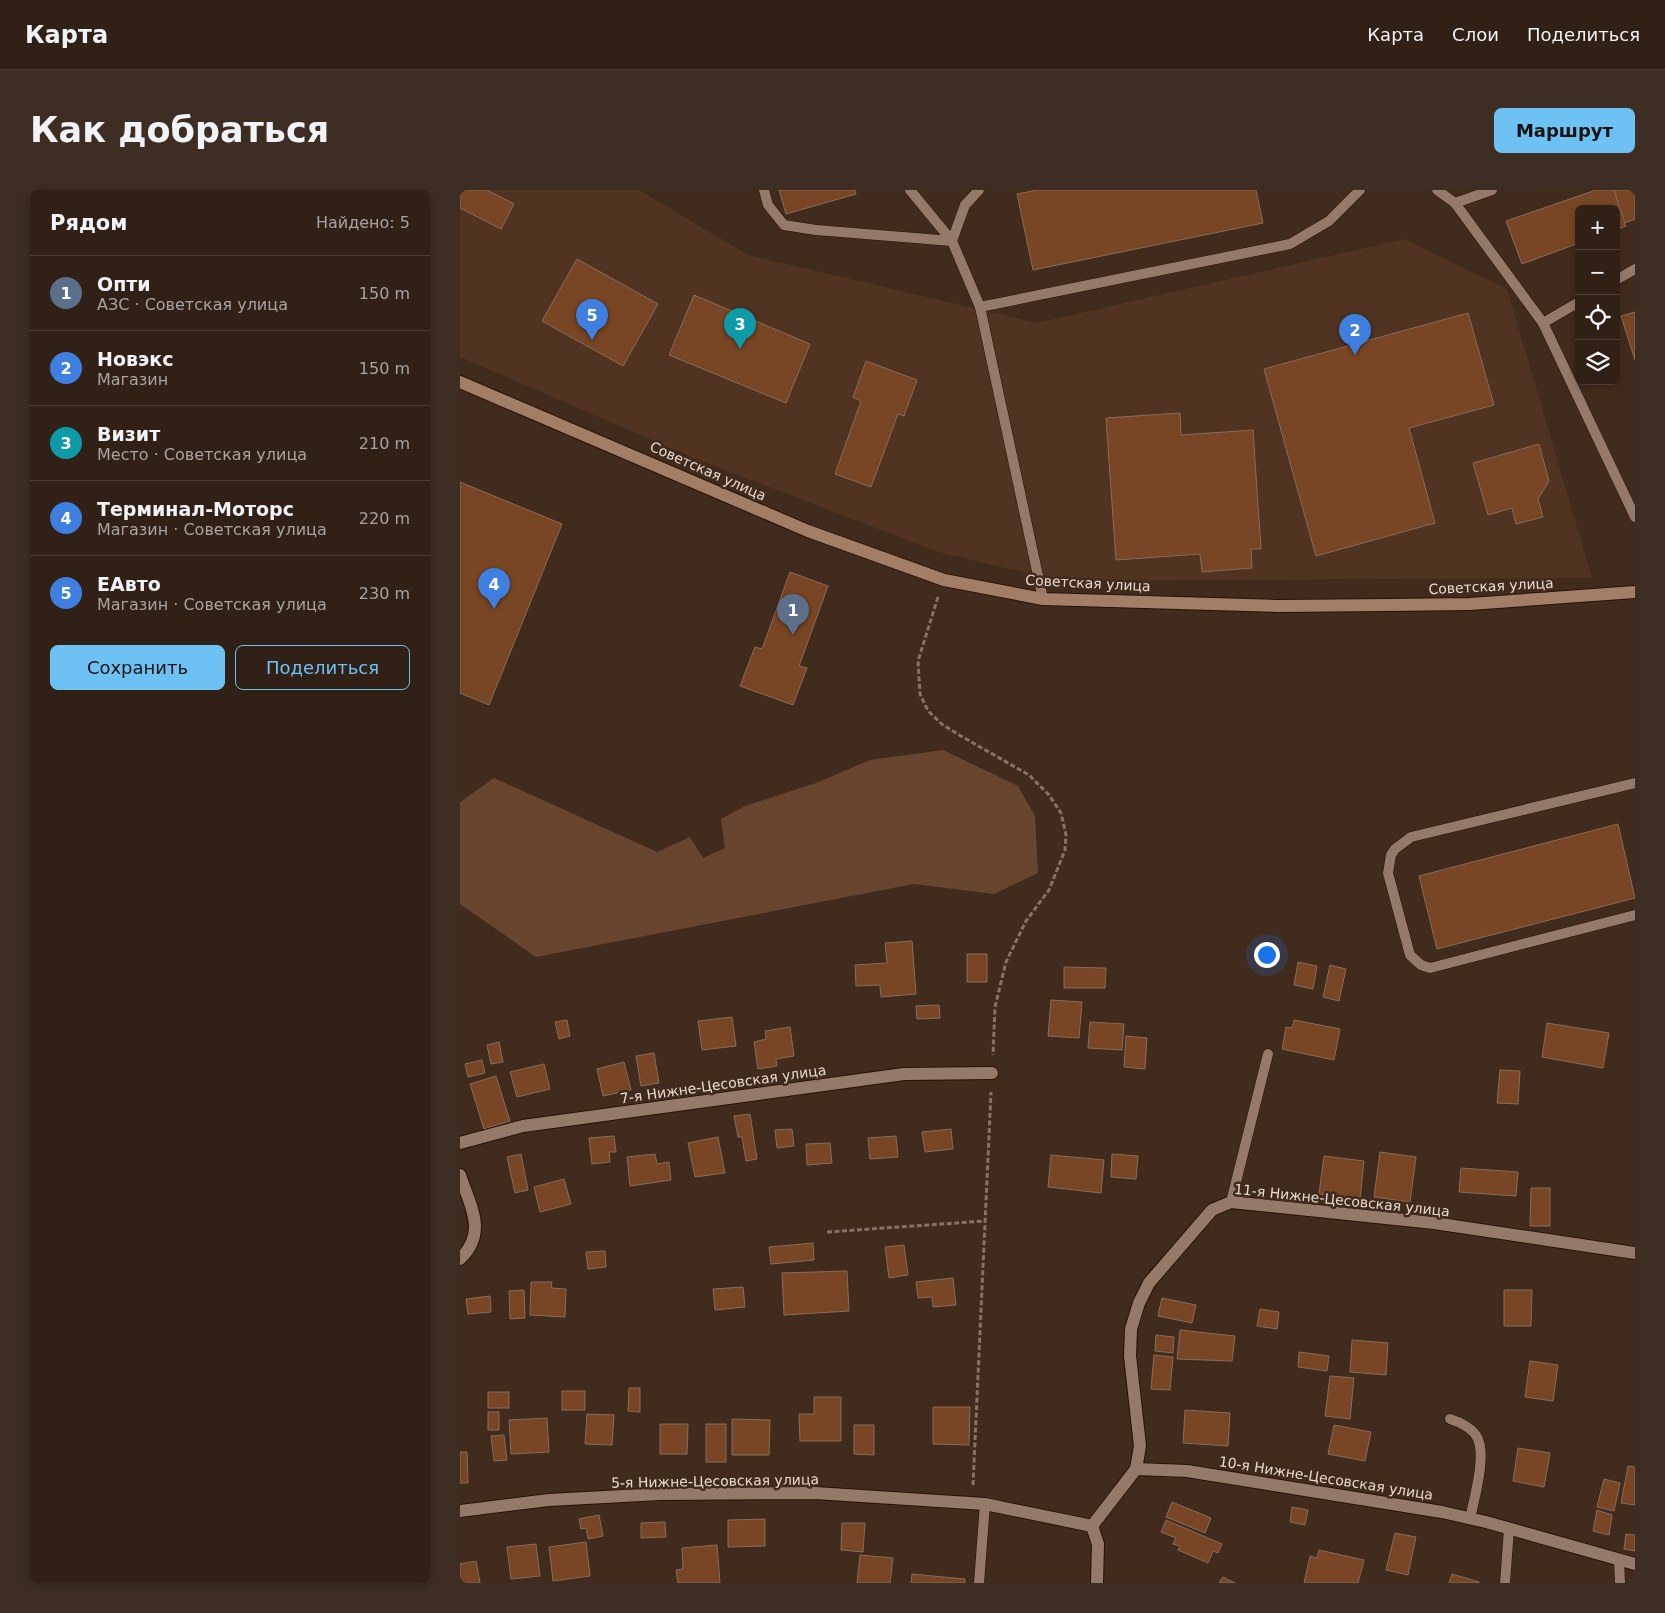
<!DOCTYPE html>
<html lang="ru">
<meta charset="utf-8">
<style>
:root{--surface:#312016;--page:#3d2d23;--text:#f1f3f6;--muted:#a8a3a1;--line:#4c3e35;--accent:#6ec2f3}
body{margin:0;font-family:"DejaVu Sans",sans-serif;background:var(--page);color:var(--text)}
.controls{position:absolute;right:15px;top:15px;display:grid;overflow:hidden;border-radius:8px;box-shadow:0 2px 8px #0003}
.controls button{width:45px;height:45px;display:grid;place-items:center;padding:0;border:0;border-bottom:1px solid var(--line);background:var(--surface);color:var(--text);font:25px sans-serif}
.you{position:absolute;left:806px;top:764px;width:18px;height:18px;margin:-12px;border:4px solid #fff;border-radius:50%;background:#1a73e8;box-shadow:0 0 0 8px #1a73e833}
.badge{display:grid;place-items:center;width:32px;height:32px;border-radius:50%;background:var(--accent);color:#fff;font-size:16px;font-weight:700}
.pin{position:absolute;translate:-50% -41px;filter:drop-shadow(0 1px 2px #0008)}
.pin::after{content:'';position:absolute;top:26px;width:18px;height:15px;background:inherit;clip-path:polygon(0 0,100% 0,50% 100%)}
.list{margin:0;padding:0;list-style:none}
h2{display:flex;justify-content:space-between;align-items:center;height:65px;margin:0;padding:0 20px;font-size:21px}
h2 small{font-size:16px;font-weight:400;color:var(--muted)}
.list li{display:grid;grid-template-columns:32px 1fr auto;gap:15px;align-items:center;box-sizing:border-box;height:75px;padding:0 20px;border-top:1px solid var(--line)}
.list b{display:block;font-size:19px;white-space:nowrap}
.list p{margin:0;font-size:16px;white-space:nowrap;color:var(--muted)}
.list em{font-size:16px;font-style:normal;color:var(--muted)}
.actions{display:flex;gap:10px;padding:15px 20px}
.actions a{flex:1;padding:11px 0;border:1px solid var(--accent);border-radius:8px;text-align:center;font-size:18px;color:var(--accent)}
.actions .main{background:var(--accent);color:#111}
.icon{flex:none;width:28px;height:28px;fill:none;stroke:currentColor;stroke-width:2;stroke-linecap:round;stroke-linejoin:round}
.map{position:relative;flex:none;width:1175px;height:1393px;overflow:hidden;border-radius:8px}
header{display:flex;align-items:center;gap:30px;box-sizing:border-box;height:70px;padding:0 25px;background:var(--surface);border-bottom:1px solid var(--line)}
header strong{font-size:24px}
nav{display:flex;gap:28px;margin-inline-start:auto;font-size:18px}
.intro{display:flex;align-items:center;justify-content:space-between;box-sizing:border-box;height:120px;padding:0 30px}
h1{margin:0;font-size:35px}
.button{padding:12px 22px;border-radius:8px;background:var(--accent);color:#111;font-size:18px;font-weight:700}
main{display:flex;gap:30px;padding:0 30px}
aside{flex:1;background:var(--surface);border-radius:8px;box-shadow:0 2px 8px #0003}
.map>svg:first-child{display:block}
</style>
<header>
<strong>Карта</strong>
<nav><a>Карта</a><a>Слои</a><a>Поделиться</a></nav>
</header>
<div class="intro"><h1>Как добраться</h1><a class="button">Маршрут</a></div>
<main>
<aside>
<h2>Рядом<small>Найдено: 5</small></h2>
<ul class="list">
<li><span class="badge" style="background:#5c6f8a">1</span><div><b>Опти</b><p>АЗС · Советская улица</p></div><em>150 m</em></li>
<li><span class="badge" style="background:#3f7fe0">2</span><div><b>Новэкс</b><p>Магазин</p></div><em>150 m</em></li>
<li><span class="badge" style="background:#0f9aa8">3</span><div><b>Визит</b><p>Место · Советская улица</p></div><em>210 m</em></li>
<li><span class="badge" style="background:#3f7fe0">4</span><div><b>Терминал-Моторс</b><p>Магазин · Советская улица</p></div><em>220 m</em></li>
<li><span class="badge" style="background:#3f7fe0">5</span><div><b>ЕАвто</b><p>Магазин · Советская улица</p></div><em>230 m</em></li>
</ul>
<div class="actions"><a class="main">Сохранить</a><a>Поделиться</a></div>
</aside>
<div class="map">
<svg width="1175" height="1393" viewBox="0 0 1175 1393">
<rect width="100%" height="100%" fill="#412b1d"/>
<path fill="#503321" d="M0 0H179L288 65 577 133 944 49 1047 99 1132 388 600 391 478 362 234 268 0 167Z"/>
<path fill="#68452f" d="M483 560 558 596 575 626 578 683 534 704 454 694 76 767 0 714V612L34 588 197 662 230 647 243 668 265 658 261 629 285 616 356 593 410 570Z"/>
<g fill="#784624" stroke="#876d5d">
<path d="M0 0H27L54 14 41 39 0 18Z"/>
<path d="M319 0H395L396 4 326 24Z"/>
<path d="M577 0H796L803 33 573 80 557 4Z"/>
<path d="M1136 0H1154L1166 36 1156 40V19H1119V53L1062 74 1046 31Z"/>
<path d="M1154 0H1175V29L1165 33Z"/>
<path d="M117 69 198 114 163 176 82 131Z"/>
<path d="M234 105 350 154 326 213 209 165Z"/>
<path d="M1175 122V170L1161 126Z"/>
<path d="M1008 123 1034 215 949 238 975 333 856 366 804 179Z"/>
<path d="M406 171 457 190 444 226 438 224 411 297 375 284 401 211 393 207Z"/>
<path d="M720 223 721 245 793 240 801 359H791L792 378 742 382 740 364 656 370 646 228Z"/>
<path d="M1079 254 1089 291 1078 309 1083 327 1056 334 1052 318 1028 325 1013 273Z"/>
<path d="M0 292 102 334 29 515 0 503Z"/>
<path d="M330 382 368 396 339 476 347 478 333 515 280 496 295 457 302 459Z"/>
<path d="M1158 634 1175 708 977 759 959 686Z"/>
<path d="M452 751 456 804 421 807 420 795 396 796 395 775 427 773 425 753Z"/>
<rect x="507" y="764" width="20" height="28"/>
<path d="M838 772 857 776 853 799 834 795Z"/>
<path d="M870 775 886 779 879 811 863 807Z"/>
<path d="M604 777 646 778 645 798H604Z"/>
<path d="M591 810 622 812 619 848 588 846Z"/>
<path d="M479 815 480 828 457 829 456 816Z"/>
<path d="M272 827 276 856 242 860 238 831Z"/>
<path d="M107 830 110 846 99 849 95 832Z"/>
<path d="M834 830 880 839 874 870 822 859 826 837 832 838Z"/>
<path d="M630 832 664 834 662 860 628 858Z"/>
<path d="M1087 833 1149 843 1143 878 1082 867Z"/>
<path d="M330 837 334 866 316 869 317 876 298 879 294 852 306 849 305 841Z"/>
<path d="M666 846 687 848 685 879 664 877Z"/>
<path d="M39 852 43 872 31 874 27 855Z"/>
<path d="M194 863 199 893 181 896 176 866Z"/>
<path d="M22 870 25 883 8 887 5 874Z"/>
<path d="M164 872 171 900 143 906 137 879Z"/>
<path d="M84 874 90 899 57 907 50 882Z"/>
<path d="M1040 880 1060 881 1058 914 1037 913Z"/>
<path d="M36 886 50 931 24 939 10 894Z"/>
<path d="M290 924 297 969 286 971 282 947H278L274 926Z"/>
<path d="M332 939 334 956 317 958 315 940Z"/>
<path d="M491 939 493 959 465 962 462 942Z"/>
<path d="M154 946 156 962H149L150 972 132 974 129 948Z"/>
<path d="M436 946 438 967 410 969 408 948Z"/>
<path d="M258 947 265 983 235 987 228 953Z"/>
<path d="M370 953 372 973 347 975 346 954Z"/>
<path d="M920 962 956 967 950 1012 914 1007Z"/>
<path d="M61 964 68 1000 55 1003 47 967Z"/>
<path d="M195 964 197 974 209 972 211 990 170 996 167 967Z"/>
<path d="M652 964 678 966 676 989 651 987Z"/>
<path d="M591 965 644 970 641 1003 588 997Z"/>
<path d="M864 966 904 971 900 1009 859 1004Z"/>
<path d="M1001 978 1058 982 1056 1006 999 1002Z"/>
<path d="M104 989 111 1014 80 1022 74 997Z"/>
<path d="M1071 998H1090V1036H1070Z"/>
<path d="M353 1053 354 1070 311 1074 309 1057Z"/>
<path d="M444 1055 448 1085 429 1088 425 1057Z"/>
<path d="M145 1061 146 1077 128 1079 126 1062Z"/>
<path d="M387 1081 389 1121 324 1125 322 1083Z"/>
<path d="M493 1088 496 1115 473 1117 472 1107 458 1108 456 1092Z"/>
<path d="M71 1092H92L91 1098 106 1099 105 1127 70 1125Z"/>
<path d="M283 1097 285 1117 255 1120 253 1099Z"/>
<path d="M64 1100 65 1128 50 1129 49 1101Z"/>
<path d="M1044 1100H1072L1071 1136H1044Z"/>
<path d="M30 1106 31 1122 8 1124 6 1109Z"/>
<path d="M702 1108 736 1115 732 1133 698 1126Z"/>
<path d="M800 1119 819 1122 817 1139 797 1136Z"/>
<path d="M720 1140 775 1146 772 1171 717 1169Z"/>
<path d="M696 1145 714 1147 713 1163 695 1161Z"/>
<path d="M892 1150 928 1153 926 1185 890 1182Z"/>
<path d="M839 1162 869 1166 867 1181 838 1177Z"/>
<path d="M694 1165 713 1167 710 1200 691 1199Z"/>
<path d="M1070 1171 1098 1175 1093 1211 1065 1207Z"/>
<path d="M870 1186 894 1188 890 1229 865 1226Z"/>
<path d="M169 1198H180V1222L168 1221Z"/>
<rect x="102" y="1201" width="23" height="19"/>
<rect x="28" y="1202" width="21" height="16"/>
<path d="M354 1207H381V1251H340L339 1224H354Z"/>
<path d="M473 1217H510L509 1255 473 1254Z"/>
<path d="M725 1220 770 1223 768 1256 723 1253Z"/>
<rect x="28" y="1222" width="11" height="18"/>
<path d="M127 1224 154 1225 152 1255 125 1254Z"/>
<path d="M87 1228 89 1262 51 1264 49 1230Z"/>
<path d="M272 1229 310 1230 309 1265H272Z"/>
<path d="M200 1234H228L227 1264H200Z"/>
<rect x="246" y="1234" width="20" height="38"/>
<path d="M394 1235H414V1265L394 1264Z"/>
<path d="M874 1235 911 1242 905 1271 868 1264Z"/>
<path d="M44 1245 47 1270 34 1271 31 1246Z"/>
<path d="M1058 1258 1090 1263 1084 1297 1053 1291Z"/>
<path d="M0 1262H7L8 1293H0Z"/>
<path d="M1168 1276 1175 1277V1315L1161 1313Z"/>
<path d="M1144 1289 1160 1293 1154 1321 1137 1317Z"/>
<path d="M712 1312 751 1328 745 1343 706 1327Z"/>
<path d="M832 1317 848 1320 845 1335 830 1332Z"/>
<path d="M1137 1320 1152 1325 1149 1345 1133 1341Z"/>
<path d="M139 1325 143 1346 128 1349 126 1338 121 1339 119 1329Z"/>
<path d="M305 1329V1356L268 1357V1330Z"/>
<path d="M706 1330 762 1354 758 1363 753 1361 748 1373 718 1360 720 1356 713 1354 716 1348 701 1342Z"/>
<path d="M205 1332 206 1347 181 1348V1333Z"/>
<path d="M382 1333H405L403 1362 381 1360Z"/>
<path d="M935 1343 956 1347 948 1385 926 1380Z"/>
<path d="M1166 1344 1175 1345V1361L1164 1359Z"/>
<path d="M126 1352 130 1386 93 1391 89 1357Z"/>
<path d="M76 1354 80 1386 51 1389 47 1357Z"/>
<path d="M257 1355 260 1393H218L216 1380 223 1379 222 1358Z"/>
<path d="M859 1360 904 1370 898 1393H844L850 1366 857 1368Z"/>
<path d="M400 1365 433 1368 430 1393H397Z"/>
<path d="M16 1371 20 1393H0V1374Z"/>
<path d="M452 1384 505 1389V1393H451Z"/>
<path d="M992 1384 1019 1392V1393H989Z"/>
<path d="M763 1387 775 1393H759Z"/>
</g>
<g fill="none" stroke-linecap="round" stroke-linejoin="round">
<g stroke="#271306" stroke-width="11">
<g id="service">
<path d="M304 0 308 15 324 35 356 40 492 51 520 117 583 409"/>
<path d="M450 0 492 51"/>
<path d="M977 0 995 13 1083 133"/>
<path d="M995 13 1032 0"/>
<path d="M492 51 505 15 519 0"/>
<path d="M1156 90 1175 79"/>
<path d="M1119 112 1083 133 1175 327"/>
<path d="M520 117 830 54 869 31 900 0"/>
<path d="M1175 593 951 647 935 659 931 665 928 683 950 765 961 775 970 778 1175 725"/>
<path d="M771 1012 808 864"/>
<path d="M990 1229C1000 1232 1014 1239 1018 1249 1026 1268 1014 1309 1010 1329"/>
<path d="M1159 1369 1160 1393"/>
<path d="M519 1393 525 1314"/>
<path d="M1045 1393 1049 1339"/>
</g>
</g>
<g stroke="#271306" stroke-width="14">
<g id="minor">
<path d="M0 953 63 936 444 884 532 883"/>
<path d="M0 985C10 1016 28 1042 0 1069"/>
<path d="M676 1279 680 1256 670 1166 671 1139 679 1113 689 1093 752 1020 771 1012 974 1033 1175 1063"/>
<path d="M0 1321 89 1310 200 1304 355 1303 525 1314 632 1336"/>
<path d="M632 1336 676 1279 727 1281 982 1322 1026 1332 1175 1374"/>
<path d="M632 1336 638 1354 637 1393"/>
</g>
</g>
<g stroke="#271306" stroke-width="14">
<path id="secondary" d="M0 192 348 341 484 390 583 409 818 416 928 415 1010 414 1175 402"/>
</g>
<g stroke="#867267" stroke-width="3" stroke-dasharray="5 2.5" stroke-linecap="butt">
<path d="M478 407 458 471 460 504 468 521 483 535 501 546 569 585 589 605 601 623 606 645 605 660 589 700 566 731 546 772 535 817 533 865"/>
<path d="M367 1042 525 1031"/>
<path d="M513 1295 531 902"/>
</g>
<use href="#service" stroke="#957a6a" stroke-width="10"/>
<use href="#minor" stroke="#957a6a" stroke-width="12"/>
<use href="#secondary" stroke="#a37e67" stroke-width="12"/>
</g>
<g text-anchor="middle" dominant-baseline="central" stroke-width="5" stroke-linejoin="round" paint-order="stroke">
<g font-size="14" fill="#e8d9d1" stroke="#412b1d">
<text transform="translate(248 281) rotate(24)">Советская улица</text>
<text transform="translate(628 393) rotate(3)">Советская улица</text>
<text transform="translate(1031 396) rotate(-3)">Советская улица</text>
<text transform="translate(263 894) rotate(-8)">7-я Нижне-Цесовская улица</text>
<text transform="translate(882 1010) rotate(6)">11-я Нижне-Цесовская улица</text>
<text transform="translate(866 1288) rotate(9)">10-я Нижне-Цесовская улица</text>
<text transform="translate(255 1291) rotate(-1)">5-я Нижне-Цесовская улица</text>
</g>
</g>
</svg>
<div class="controls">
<button>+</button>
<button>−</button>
<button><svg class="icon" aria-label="locate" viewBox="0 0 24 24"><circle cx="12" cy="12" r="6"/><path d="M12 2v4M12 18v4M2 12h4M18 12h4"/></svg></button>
<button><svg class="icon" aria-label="layers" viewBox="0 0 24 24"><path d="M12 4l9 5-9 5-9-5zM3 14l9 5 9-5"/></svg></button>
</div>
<div class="you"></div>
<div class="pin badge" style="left:333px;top:445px;background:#5c6f8a">1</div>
<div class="pin badge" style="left:895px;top:165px;background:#3f7fe0">2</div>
<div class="pin badge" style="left:280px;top:159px;background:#0f9aa8">3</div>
<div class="pin badge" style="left:34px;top:419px;background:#3f7fe0">4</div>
<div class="pin badge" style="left:132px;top:150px;background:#3f7fe0">5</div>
</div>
</main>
